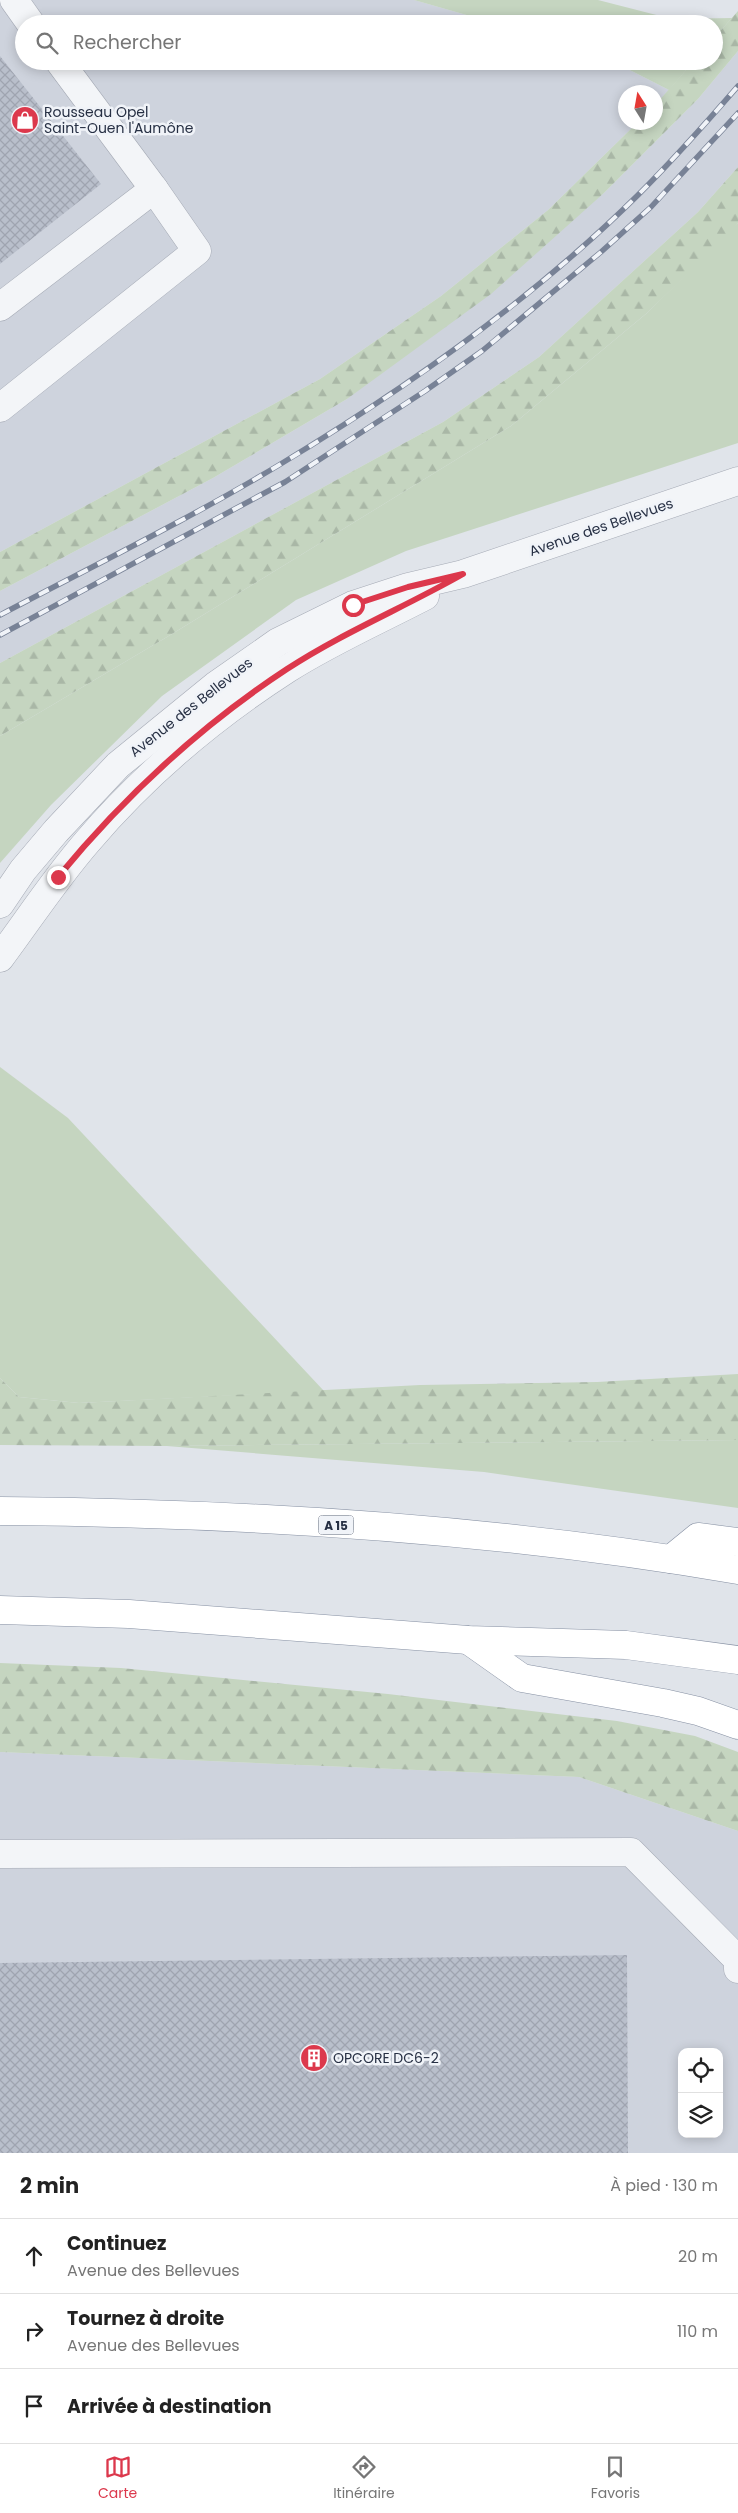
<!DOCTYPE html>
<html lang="fr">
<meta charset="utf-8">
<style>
:root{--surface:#fff;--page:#f2f2f2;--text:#222;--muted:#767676;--line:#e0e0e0;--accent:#dc384c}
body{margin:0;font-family:Poppins,sans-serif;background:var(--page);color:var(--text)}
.controls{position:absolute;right:15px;bottom:15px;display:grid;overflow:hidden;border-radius:10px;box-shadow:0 2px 12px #0003}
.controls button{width:45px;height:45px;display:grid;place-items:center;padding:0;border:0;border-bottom:1px solid var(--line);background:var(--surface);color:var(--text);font:25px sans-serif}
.compass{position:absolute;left:618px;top:85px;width:45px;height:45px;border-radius:50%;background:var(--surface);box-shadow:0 2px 12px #0003;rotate:349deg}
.stop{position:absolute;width:15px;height:15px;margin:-11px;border:4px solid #dc384c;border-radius:50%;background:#fff}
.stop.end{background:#dc384c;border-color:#fff;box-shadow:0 1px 5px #0008}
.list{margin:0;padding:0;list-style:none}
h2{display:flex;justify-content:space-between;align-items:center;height:65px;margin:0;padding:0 20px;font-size:21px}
h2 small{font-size:16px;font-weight:400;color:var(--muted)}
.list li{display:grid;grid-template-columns:32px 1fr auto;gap:15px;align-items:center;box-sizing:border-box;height:75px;padding:0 20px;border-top:1px solid var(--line)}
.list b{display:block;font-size:19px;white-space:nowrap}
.list p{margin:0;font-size:16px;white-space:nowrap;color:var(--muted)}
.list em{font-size:16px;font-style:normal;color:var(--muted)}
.icon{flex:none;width:28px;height:28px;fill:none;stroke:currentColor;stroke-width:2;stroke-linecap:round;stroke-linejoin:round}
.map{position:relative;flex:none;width:738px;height:2153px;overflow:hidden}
.search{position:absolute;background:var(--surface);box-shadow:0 2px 12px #0003;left:15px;right:15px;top:15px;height:55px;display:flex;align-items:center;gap:12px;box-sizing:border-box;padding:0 18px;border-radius:28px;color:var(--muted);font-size:19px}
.sheet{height:290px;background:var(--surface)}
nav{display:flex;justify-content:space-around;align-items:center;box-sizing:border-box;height:70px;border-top:1px solid var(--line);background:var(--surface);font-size:14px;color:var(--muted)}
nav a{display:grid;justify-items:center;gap:2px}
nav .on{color:var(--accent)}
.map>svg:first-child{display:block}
</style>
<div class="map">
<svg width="738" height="2153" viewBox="0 0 738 2153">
<defs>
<pattern id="forest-firs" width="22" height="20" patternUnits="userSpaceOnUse" patternTransform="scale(1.25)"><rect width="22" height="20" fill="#c5d5c0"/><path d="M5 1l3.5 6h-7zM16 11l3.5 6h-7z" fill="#a9b7a6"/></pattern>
<pattern id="building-cross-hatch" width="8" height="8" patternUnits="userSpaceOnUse" patternTransform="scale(1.25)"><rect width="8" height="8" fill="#b9bfcb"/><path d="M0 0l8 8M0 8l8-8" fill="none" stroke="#9fa4b0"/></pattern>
</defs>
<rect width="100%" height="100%" fill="#e0e4ea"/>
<g fill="#ced3dd" fill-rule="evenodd">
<path d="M0 0H414L498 24H24V61H612L669 90 656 104V92H626V122L637 123 548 210 441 296 320 379 0 552Z"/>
<path d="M738 51V167L698 212 539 357 443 422 0 663V591L213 478 347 399 604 193 698 99Z"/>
<path d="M0 1752 579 1777 738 1831V2153H0ZM682 2052H719V2134H682Z"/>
</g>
<g fill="#c5d5c0">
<path d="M414 0H598L672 19 732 18 714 38V24H498Z"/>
<path d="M612 61H694L669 90Z"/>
<path d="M738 223V443L406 551 296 600 162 696 51 805 0 863V736L172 634 511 426 647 313Z"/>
<path d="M0 1067 68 1118 324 1391 79 1403 19 1397 0 1378Z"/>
<path d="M738 1440V1508L484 1472 167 1446Z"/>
</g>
<g fill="url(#forest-firs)">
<path d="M738 11V51L698 99 604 193 491 294 347 399 213 478 0 591V552L320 379 441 296 548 210 637 123 656 122V104L694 61H714V38Z"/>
<path d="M738 167V223L731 232 647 313 511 426 172 634 0 736V663L443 422 539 357 698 212Z"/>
<path d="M738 1374V1440L167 1446 0 1445V1378L19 1397 79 1403 420 1385 597 1382Z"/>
<path d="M0 1663 121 1668 388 1694 617 1721 695 1736 738 1752V1831L579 1777 0 1752Z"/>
</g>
<g fill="url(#building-cross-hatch)">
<path d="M0 56 101 184 0 264Z"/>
<path d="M627 1955 628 2153H0V1963Z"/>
</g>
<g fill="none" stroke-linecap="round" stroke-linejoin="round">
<g stroke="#a5aab5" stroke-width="29">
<g id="minor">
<path d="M14 0 31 24"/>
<path d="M59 61 154 189"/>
<path d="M0 307 154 189 197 251 0 408"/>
<path d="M0 904 23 870 56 831 118 765 215 686 278 642 353 605 408 587 463 574 738 481"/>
<path d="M0 958C29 919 55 879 87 842 143 776 214 716 287 669 331 641 379 620 425 596"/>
<path d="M0 1854 631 1852 738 1960V1969"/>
</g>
</g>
<g stroke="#8690a3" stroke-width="29">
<g id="highway">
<path d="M0 1511C246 1513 495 1528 738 1570"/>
<path d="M671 1559 698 1537 738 1542"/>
<path d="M0 1610 129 1614 468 1640 626 1645 738 1660"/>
<path d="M468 1640 522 1678 663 1703 698 1711 738 1725"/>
</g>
</g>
<use href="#minor" stroke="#f3f5f8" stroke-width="28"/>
<use href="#highway" stroke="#fff" stroke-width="28"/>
<g stroke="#788296" stroke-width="5.5">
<g id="rail">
<path d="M0 615C93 566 189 519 279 465 407 388 532 300 638 195 673 160 706 123 738 86"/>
<path d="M0 635 285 482 425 391 482 351 601 252 651 207 738 113"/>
</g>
</g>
<use href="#rail" stroke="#f0f3f8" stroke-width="4" stroke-dasharray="11" stroke-linecap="butt"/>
</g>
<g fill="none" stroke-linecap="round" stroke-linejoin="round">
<path stroke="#dc384c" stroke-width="6" d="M58 877C124 797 200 726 287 669 342 633 405 607 463 574L408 587 353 605"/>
</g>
<defs>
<g id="shop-disc" transform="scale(1.4375)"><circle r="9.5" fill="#dc384c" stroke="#f0f3f8"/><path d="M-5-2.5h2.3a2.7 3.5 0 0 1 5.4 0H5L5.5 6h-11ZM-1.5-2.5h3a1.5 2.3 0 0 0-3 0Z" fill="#fff"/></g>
<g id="building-disc" transform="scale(1.4375)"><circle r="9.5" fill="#dc384c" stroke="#f0f3f8"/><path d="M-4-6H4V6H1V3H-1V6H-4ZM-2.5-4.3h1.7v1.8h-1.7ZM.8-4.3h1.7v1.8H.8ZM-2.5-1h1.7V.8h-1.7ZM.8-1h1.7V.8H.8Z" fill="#fff"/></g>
</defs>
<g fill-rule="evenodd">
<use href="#shop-disc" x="25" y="120"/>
<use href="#building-disc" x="314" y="2058"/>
</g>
<g text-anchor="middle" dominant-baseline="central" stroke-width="5" stroke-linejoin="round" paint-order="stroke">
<rect fill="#f0f3f8" stroke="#636a7a" stroke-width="1" x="318.5" y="1515.5" width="35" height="19" rx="4"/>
<g font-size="12" font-weight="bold" fill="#273044">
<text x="336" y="1525">A 15</text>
</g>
<g font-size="14" fill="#273044" stroke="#f0f3f8" text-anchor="start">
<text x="44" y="112">Rousseau Opel<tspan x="44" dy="16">Saint-Ouen l'Aumône</tspan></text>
<text x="333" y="2058">OPCORE DC6-2</text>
</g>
<g font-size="14" fill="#273044" stroke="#f0f3f8">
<text transform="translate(601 527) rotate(-19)">Avenue des Bellevues</text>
<text transform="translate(191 707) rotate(-38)">Avenue des Bellevues</text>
</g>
</g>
</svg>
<div class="controls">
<button><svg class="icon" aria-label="locate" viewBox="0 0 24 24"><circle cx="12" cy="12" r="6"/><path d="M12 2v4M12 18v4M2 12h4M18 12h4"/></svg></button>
<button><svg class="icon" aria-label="layers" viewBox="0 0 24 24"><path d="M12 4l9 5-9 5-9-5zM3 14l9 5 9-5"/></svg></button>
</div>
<svg class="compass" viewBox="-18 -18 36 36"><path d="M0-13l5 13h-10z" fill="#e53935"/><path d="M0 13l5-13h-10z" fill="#767676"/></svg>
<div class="stop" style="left:353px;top:605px"></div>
<div class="stop end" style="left:58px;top:877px"></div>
<div class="search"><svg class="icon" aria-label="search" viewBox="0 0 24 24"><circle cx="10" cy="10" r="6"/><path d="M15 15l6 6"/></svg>Rechercher</div>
</div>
<section class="sheet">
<h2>2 min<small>À pied · 130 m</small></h2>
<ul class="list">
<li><svg class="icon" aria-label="ahead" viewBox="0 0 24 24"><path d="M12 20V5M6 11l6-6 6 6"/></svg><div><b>Continuez</b><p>Avenue des Bellevues</p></div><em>20 m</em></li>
<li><svg class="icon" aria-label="right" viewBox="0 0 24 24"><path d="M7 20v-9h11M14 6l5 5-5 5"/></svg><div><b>Tournez à droite</b><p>Avenue des Bellevues</p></div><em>110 m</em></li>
<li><svg class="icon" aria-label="arrive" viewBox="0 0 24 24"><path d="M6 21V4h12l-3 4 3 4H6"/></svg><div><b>Arrivée à destination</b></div></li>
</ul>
</section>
<nav>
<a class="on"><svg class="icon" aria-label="map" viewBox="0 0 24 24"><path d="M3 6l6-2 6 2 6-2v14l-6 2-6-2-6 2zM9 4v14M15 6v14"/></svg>Carte</a>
<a><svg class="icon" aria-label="directions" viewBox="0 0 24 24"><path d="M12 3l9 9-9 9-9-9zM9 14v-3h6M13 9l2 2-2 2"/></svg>Itinéraire</a>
<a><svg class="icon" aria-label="saved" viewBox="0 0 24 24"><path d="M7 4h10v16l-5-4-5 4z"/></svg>Favoris</a>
</nav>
